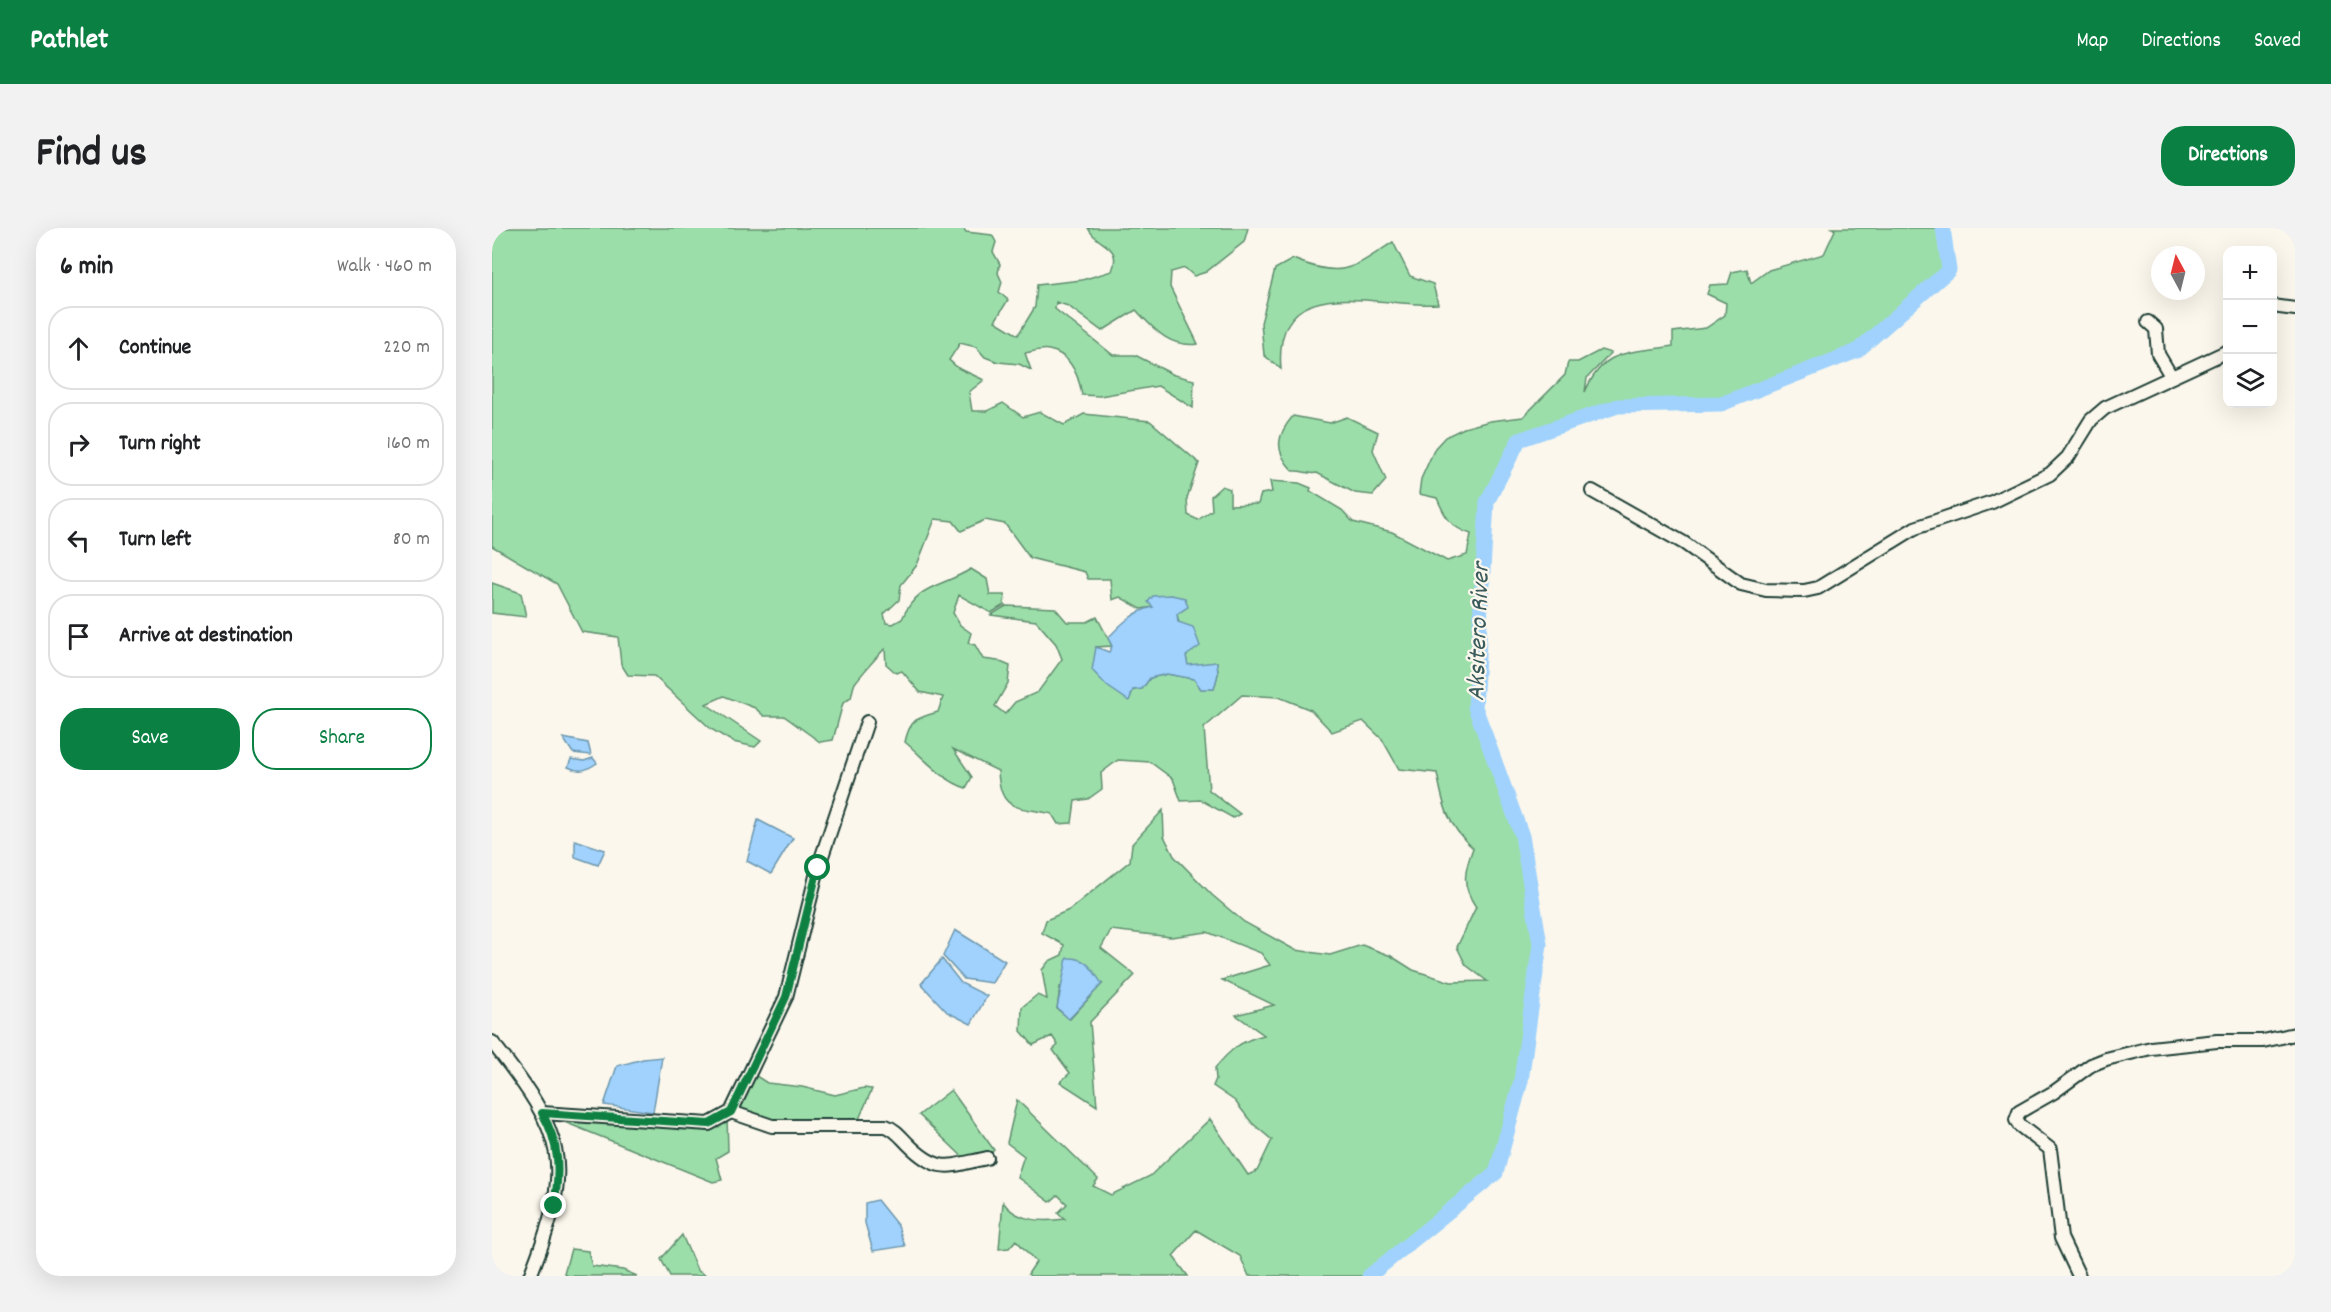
<!DOCTYPE html>
<meta charset="utf-8">
<style>
:root{--surface:#fff;--page:#f2f2f2;--text:#202124;--muted:#757577;--line:#e0e0e0;--accent:#0b8043}
body{margin:0;font-family:Dekko,sans-serif;background:var(--page);color:var(--text)}
.controls{position:absolute;right:18px;top:18px;display:grid;overflow:hidden;border-radius:12px;box-shadow:0 6px 24px #0002}
.controls button{width:54px;height:54px;display:grid;place-items:center;padding:0;border:0;border-bottom:2px solid var(--line);background:var(--surface);color:var(--text);font:30px sans-serif}
.compass{position:absolute;left:1659px;top:18px;width:54px;height:54px;border-radius:50%;background:var(--surface);box-shadow:0 6px 24px #0002;rotate:353deg}
.stop{position:absolute;width:18px;height:18px;margin:-14px;border:4px solid #0b8043;border-radius:50%;background:#fff}
.stop.end{background:#0b8043;border-color:#fff;box-shadow:0 2px 6px #0008}
.list{margin:0;padding:0;list-style:none}
h2{display:flex;justify-content:space-between;align-items:center;height:78px;margin:0;padding:0 24px;font-size:26px}
h2 small{font-size:20px;font-weight:400;color:var(--muted)}
.list li{display:grid;grid-template-columns:39px 1fr auto;gap:18px;align-items:center;box-sizing:border-box;height:84px;margin:0 12px 12px;padding:0 12px;border:2px solid var(--line);border-radius:24px}
.list b{display:block;font-size:22px;white-space:nowrap}
.list em{font-size:20px;font-style:normal;color:var(--muted)}
.actions{display:flex;gap:12px;padding:18px 24px}
.actions a{flex:1;padding:14px 0;border:2px solid var(--accent);border-radius:24px;text-align:center;font-size:21px;color:var(--accent)}
.actions .main{background:var(--accent);color:#fff}
.icon{flex:none;width:33px;height:33px;fill:none;stroke:currentColor;stroke-width:2;stroke-linecap:round;stroke-linejoin:round}
.map{position:relative;flex:none;width:1803px;height:1048px;overflow:hidden;border-radius:24px}
header{display:flex;align-items:center;gap:36px;box-sizing:border-box;height:84px;padding:0 30px;background:var(--accent);color:#fff}
header strong{font-size:28px}
nav{display:flex;gap:33px;margin-inline-start:auto;font-size:21px}
.intro{display:flex;align-items:center;justify-content:space-between;box-sizing:border-box;height:144px;padding:0 36px}
h1{margin:0;font-size:42px}
.button{padding:15px 27px;border-radius:24px;background:var(--accent);color:#fff;font-size:21px;font-weight:700}
main{display:flex;gap:36px;padding:0 36px}
aside{flex:1;background:var(--surface);border-radius:24px;box-shadow:0 6px 24px #0002}
.map>svg:first-child{display:block}
</style>
<header>
<strong>Pathlet</strong>
<nav><a>Map</a><a>Directions</a><a>Saved</a></nav>
</header>
<div class="intro"><h1>Find us</h1><a class="button">Directions</a></div>
<main>
<aside>
<h2>6 min<small>Walk · 460 m</small></h2>
<ul class="list">
<li><svg class="icon" aria-label="ahead" viewBox="0 0 24 24"><path d="M12 20V5M6 11l6-6 6 6"/></svg><div><b>Continue</b></div><em>220 m</em></li>
<li><svg class="icon" aria-label="right" viewBox="0 0 24 24"><path d="M7 20v-9h11M14 6l5 5-5 5"/></svg><div><b>Turn right</b></div><em>160 m</em></li>
<li><svg class="icon" aria-label="left" viewBox="0 0 24 24"><path d="M17 20v-9H6M10 6l-5 5 5 5"/></svg><div><b>Turn left</b></div><em>80 m</em></li>
<li><svg class="icon" aria-label="arrive" viewBox="0 0 24 24"><path d="M6 21V4h12l-3 4 3 4H6"/></svg><div><b>Arrive at destination</b></div></li>
</ul>
<div class="actions"><a class="main">Save</a><a>Share</a></div>
</aside>
<div class="map">
<svg width="1803" height="1048" viewBox="0 0 1803 1048">
<rect width="100%" height="100%" fill="#fbf7ec"/>
<filter id="ink" filterUnits="userSpaceOnUse"><feTurbulence type="fractalNoise" baseFrequency=".0167" numOctaves="2"/><feDisplacementMap in="SourceGraphic" scale="12" xChannelSelector="R" yChannelSelector="G"/><feConvolveMatrix kernelMatrix="1 2 1 2 8 2 1 2 1" color-interpolation-filters="sRGB"/></filter>
<g filter="url(#ink)">
<g fill="#9cdea9" stroke="#5e8e6e" stroke-width="1.5" fill-rule="evenodd">
<path d="M0 0H471L474 4 500 7 504 14 501 24 508 36 506 45 510 54 507 64 516 72 503 93 526 107 543 79 545 57 590 52 620 43C631 16 605 19 596 0H756L752 14 714 44 702 48 693 40 679 44 678 59 706 116C677 120 662 101 644 82L610 103 576 78 564 74 563 81 621 127H643L682 147 702 152 701 180 666 158 608 168 590 167C587 149 579 126 557 122 551 120 540 124 533 125L539 142 527 136 506 134 493 129 484 119 468 115 457 132 466 140 492 152 477 164 480 183H495L511 175 531 189 548 184 572 197 592 186 658 193 707 235 695 270 696 287 706 292 720 282 719 268 730 258 738 261V277L766 276 769 266 780 264 778 253 807 255 819 260 818 263 850 282 861 294 900 304 955 333 975 327 979 306C959 300 953 289 945 270L927 266 929 251 943 220 953 209 972 200 998 193 1031 189 1073 147 1076 134H1086L1109 122 1119 125 1095 150 1093 164C1113 118 1138 126 1181 118V104L1214 100 1233 87 1234 75 1215 66 1218 57 1236 56 1240 44 1255 41 1259 55 1277 42 1332 26 1343 2 1340 0H1451L1457 42 1365 123 1229 176 1126 178 1027 212 995 274 983 479 1030 608 1048 716 1029 853 1004 945 873 1048H757L748 1028 704 1002 681 1028 696 1048H538L536 1046 544 1034 524 1012 517 1020 507 1021 511 974C525 994 551 994 573 991L566 985 575 976 566 967 558 974 525 949 532 928 515 915 525 872 606 951 601 958 619 967 658 948 718 891 756 947 765 943 780 912 760 895 743 873 721 858 724 851 723 840C738 822 748 813 772 807L744 787 782 777 730 752 778 737 769 725 715 704 679 709 619 702 609 720 643 747 598 794 605 878 568 854 578 845 561 822 566 817 560 808 541 817 529 803 530 779 545 767 555 771 550 742 557 733 570 727 572 717 550 705 554 692 577 682 638 633 640 616 671 582 672 608 682 628 720 667 752 694 803 722 838 727 870 717 899 728 921 742 959 754 995 753 974 737 965 719 984 679C969 657 972 644 981 620 955 597 951 577 945 545L907 541 890 511 871 493 840 504 819 482 787 469 750 467 712 500 717 562 748 586 741 590 709 572 689 573 681 551 658 534 626 532 609 545 610 561 596 571 583 573 580 595 566 596 560 586C526 578 508 585 506 543L461 521 480 549 474 560C451 553 432 530 413 514 418 491 425 490 446 484L451 469 428 464 410 443 404 445 394 436 393 421C390 422 366 451 363 455 361 459 360 466 359 470L351 475 341 512 328 514 292 488H272L263 480 232 468 214 476 269 513 263 519 241 514 219 501 162 448 136 447 129 436 126 409 90 404 65 356 0 318ZM443 291 461 293 469 303 493 292 513 296 538 330 593 344 596 351H618L620 372 628 369 649 381 661 379 685 386 696 438 725 434 726 446 722 461H709L702 451 675 446 658 450 650 461 641 462 637 472 604 419 620 418 605 389 595 394H575L563 380 514 378 499 387 544 393 564 416 570 431 546 464 523 474 513 486 503 478 516 455 518 438 506 433 491 431 483 417 476 415 479 405 468 397 461 385 467 367 499 385 512 377 513 367H498L495 351 479 341C448 360 426 355 410 391L401 396 394 395 392 386 407 372 409 357 425 337ZM610 756 578 791 565 781 568 759Z"/>
<path d="M901 14 918 48 941 56 946 76C885 80 780 40 789 141L772 127 769 95 783 41 801 31C850 51 860 41 901 14Z"/>
<path d="M801 188 838 195 855 189 886 204 881 222 894 252 881 267 863 265 825 245C816 247 811 242 801 243 782 223 784 208 801 188Z"/>
<path d="M0 355 29 365 34 389 0 385Z"/>
<path d="M260 841 264 848 275 855 310 859 343 867 372 860 380 861 364 898H280L239 884Z"/>
<path d="M459 862 502 922 495 930 477 935 427 887Z"/>
<path d="M50 885 217 896 235 888 236 923 224 930 230 952 221 954Z"/>
<path d="M190 1007 205 1042 214 1048H178L169 1031Z"/>
<path d="M79 1021 96 1023 100 1038 131 1042 145 1048H76L72 1045Z"/>
</g>
<g fill="#a0d2fd" stroke="#6c96ad" stroke-width="1.5">
<path d="M679 367 693 370 696 379 685 386 686 394 701 399 708 418 694 428 696 437 725 434 726 446 722 461H709L702 451 675 446 658 450 650 461 641 462 637 473 615 458 600 442 604 419 617 424 620 418 616 410C629 396 642 383 661 379L656 374 661 368Z"/>
<path d="M71 510 96 515 99 527 81 525Z"/>
<path d="M101 530 105 535C95 542 88 545 76 539L79 531 92 533Z"/>
<path d="M266 592 301 610 279 646 255 633Z"/>
<path d="M83 612 113 622 106 637 83 629Z"/>
<path d="M463 702 513 733 500 755 472 751 451 728Z"/>
<path d="M575 730C595 729 600 741 610 756L577 791 565 780Z"/>
<path d="M450 731 469 755 495 768 479 796 455 784 429 756Z"/>
<path d="M170 829 161 884 112 877 125 838 151 831Z"/>
<path d="M385 972 406 998 413 1018 381 1023 373 995V975Z"/>
</g>
<g fill="none" stroke-linecap="round" stroke-linejoin="round">
<path stroke="#a0d2fd" stroke-width="15" d="M877 1048 1004 945 1029 853 1048 716 1030 608 983 479 995 274 1027 212 1126 178 1229 176 1365 123 1457 42 1451 0"/>
<g stroke="#1f3d34" stroke-width="16">
<g id="minor">
<path d="M1780 78 1803 81"/>
<path d="M1656 94 1664 101 1666 126 1679 148"/>
<path d="M1100 263 1192 315 1249 356 1274 362 1312 363 1326 360 1423 300 1500 274 1558 246 1576 229 1599 192 1613 180 1736 123"/>
<path d="M0 814C74 908 83 935 38 1048"/>
<path d="M239 884 280 898H394C403 901 409 909 416 916 447 947 457 938 495 930"/>
<path d="M50 885 217 896 239 884 294 769 326 640 375 494"/>
<path d="M1587 1048 1569 1010 1558 921 1527 897 1524 892 1527 884 1562 864 1599 837 1614 831 1659 820 1725 813H1771L1803 806"/>
</g>
</g>
<use href="#minor" stroke="#fbf7ec" stroke-width="12"/>
</g>
</g>
<g fill="none" stroke-linecap="round" stroke-linejoin="round" filter="url(#ink)">
<path stroke="#0b8043" stroke-width="8" d="M62 978C68 943 68 916 50 885L217 896 239 884 294 769 326 640"/>
</g>
<g text-anchor="middle" dominant-baseline="central" stroke-width="4.5" stroke-linejoin="round" paint-order="stroke">
<g font-size="26" font-style="italic" fill="#395b5c" stroke="#fbf7ec">
<text transform="translate(988 404) rotate(-88)">Aksitero River</text>
</g>
</g>
</svg>
<div class="controls">
<button>+</button>
<button>−</button>
<button><svg class="icon" aria-label="layers" viewBox="0 0 24 24"><path d="M12 4l9 5-9 5-9-5zM3 14l9 5 9-5"/></svg></button>
</div>
<svg class="compass" viewBox="-18 -18 36 36"><path d="M0-13l5 13h-10z" fill="#e53935"/><path d="M0 13l5-13h-10z" fill="#757577"/></svg>
<div class="stop" style="left:326px;top:640px"></div>
<div class="stop end" style="left:62px;top:978px"></div>
</div>
</main>
